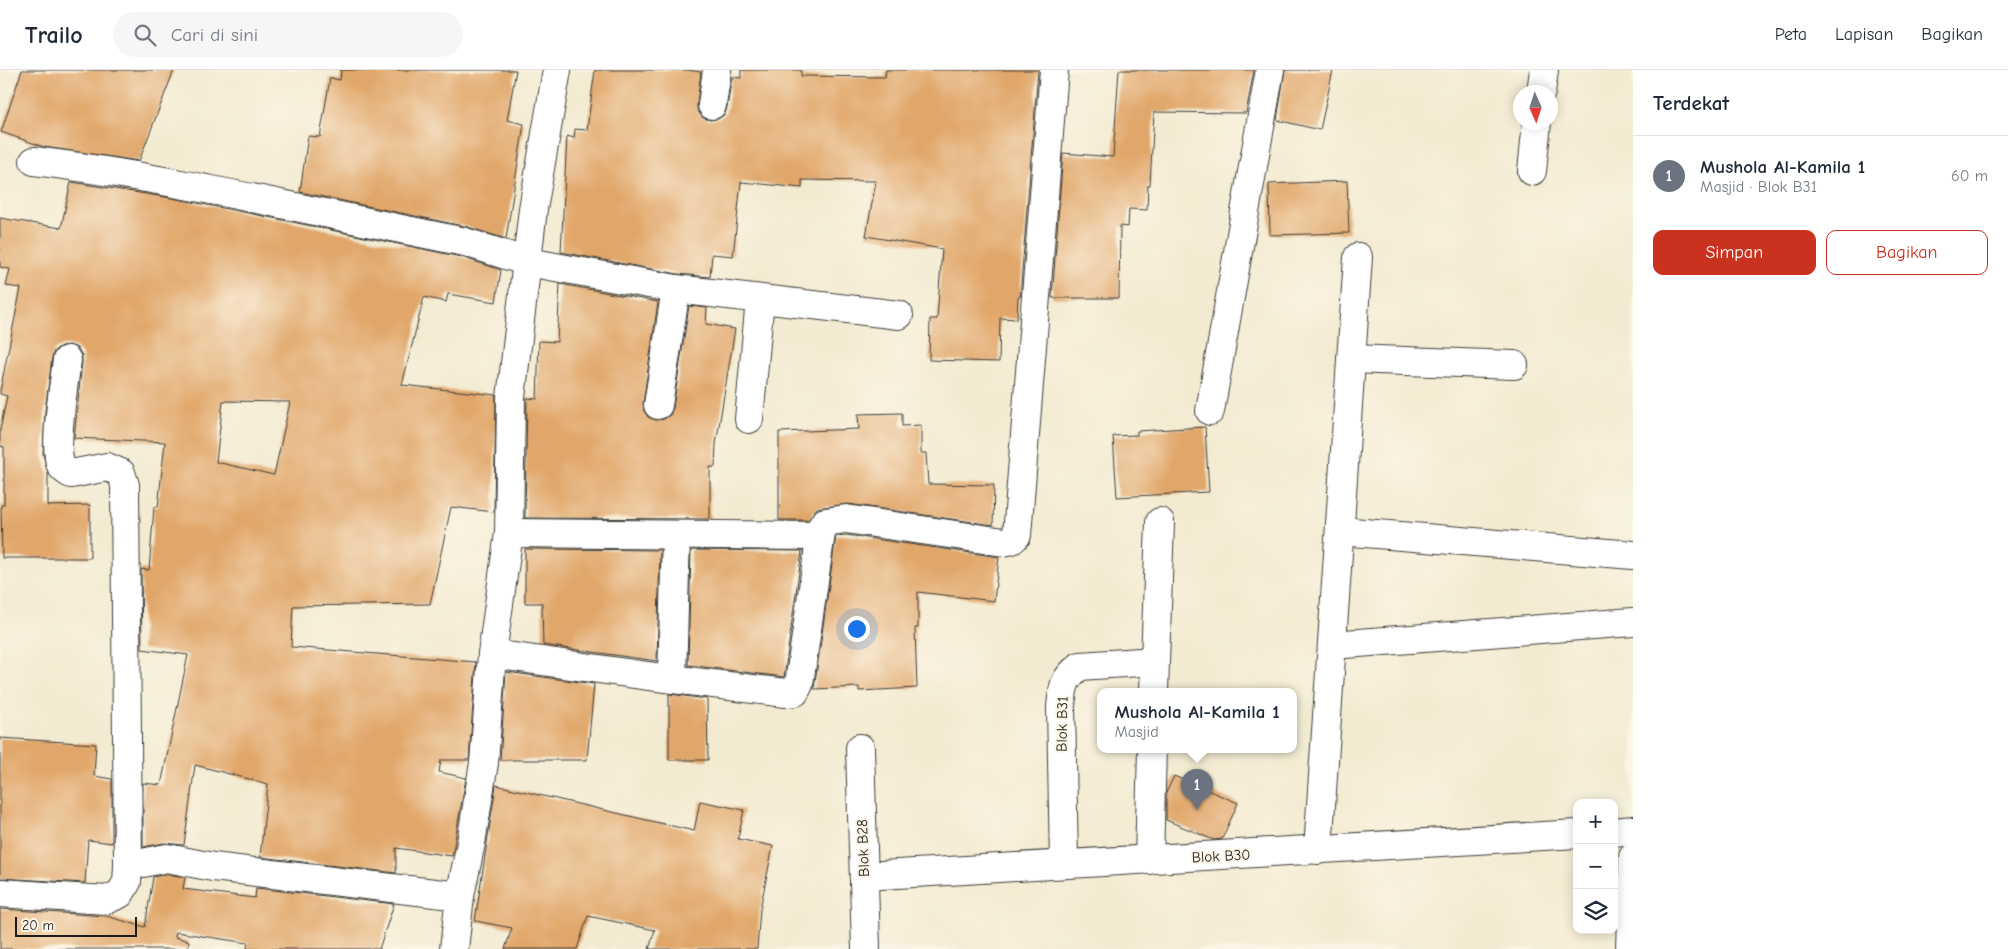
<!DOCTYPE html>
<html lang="id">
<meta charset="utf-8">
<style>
:root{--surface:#fff;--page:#f6f6f7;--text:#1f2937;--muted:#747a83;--line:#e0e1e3;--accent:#c8321e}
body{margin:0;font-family:"Comic Neue",sans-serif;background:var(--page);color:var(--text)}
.controls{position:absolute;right:15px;bottom:15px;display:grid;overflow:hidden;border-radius:10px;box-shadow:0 2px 12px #0003}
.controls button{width:45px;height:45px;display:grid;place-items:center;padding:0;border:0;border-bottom:1px solid var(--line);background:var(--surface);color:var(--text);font:25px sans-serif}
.compass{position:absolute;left:1513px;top:15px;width:45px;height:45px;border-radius:50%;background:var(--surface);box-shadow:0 2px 12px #0003;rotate:177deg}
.scale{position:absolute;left:15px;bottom:12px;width:122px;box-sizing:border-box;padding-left:5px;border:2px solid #1c1c1c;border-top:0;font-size:14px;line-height:18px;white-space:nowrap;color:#1c1c1c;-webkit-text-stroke:4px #fcf5e5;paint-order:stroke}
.you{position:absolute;left:856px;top:558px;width:18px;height:18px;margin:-12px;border:4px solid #fff;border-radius:50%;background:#1a73e8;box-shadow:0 0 0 8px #1a73e833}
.badge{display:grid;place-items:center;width:32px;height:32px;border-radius:50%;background:var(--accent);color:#fff;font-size:16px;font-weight:700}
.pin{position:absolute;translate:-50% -41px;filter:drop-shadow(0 1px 2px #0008)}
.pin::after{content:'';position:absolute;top:26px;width:18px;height:15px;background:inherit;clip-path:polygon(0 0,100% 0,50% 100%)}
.popup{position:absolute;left:1097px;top:618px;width:200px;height:65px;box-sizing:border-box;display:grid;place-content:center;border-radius:10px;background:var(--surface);filter:drop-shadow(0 1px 4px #0005);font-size:16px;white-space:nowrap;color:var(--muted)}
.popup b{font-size:19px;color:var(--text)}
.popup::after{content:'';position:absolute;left:50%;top:100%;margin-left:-10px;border:10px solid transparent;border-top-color:var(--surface)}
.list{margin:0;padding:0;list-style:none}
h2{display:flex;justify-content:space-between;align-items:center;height:65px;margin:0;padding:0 20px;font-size:21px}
h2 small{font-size:16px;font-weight:400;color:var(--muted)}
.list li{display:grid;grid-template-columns:32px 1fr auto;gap:15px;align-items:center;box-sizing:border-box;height:80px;padding:0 20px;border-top:1px solid var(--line)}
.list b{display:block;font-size:19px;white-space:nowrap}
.list p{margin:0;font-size:16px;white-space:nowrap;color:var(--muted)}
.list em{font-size:16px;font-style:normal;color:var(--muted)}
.actions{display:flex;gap:10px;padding:15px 20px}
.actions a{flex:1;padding:11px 0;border:1px solid var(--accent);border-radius:10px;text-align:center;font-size:18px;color:var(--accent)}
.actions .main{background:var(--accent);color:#fff}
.icon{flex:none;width:28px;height:28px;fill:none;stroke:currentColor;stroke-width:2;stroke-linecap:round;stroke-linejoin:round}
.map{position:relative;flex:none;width:1633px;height:879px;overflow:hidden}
header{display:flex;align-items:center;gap:30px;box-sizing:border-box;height:70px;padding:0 25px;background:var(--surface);border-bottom:1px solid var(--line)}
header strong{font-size:24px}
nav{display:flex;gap:28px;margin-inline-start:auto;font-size:18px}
.search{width:350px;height:45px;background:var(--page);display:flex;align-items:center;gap:12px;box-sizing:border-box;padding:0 18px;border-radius:28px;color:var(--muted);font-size:19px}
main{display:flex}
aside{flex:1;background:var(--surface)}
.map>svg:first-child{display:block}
</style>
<header>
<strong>Trailo</strong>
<div class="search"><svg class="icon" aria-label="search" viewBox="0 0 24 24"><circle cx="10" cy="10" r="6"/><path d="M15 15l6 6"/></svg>Cari di sini</div>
<nav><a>Peta</a><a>Lapisan</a><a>Bagikan</a></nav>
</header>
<main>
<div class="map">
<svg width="1633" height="879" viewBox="0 0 1633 879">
<rect width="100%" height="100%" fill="#fcf5e5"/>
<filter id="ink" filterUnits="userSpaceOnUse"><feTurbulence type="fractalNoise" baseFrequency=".02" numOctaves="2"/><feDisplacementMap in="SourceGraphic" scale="10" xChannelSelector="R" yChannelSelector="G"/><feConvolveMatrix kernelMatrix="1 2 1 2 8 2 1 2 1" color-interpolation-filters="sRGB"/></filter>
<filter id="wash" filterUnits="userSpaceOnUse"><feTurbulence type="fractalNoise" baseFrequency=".0096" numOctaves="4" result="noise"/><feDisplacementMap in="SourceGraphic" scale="20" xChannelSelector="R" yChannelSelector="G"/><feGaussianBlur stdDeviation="1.12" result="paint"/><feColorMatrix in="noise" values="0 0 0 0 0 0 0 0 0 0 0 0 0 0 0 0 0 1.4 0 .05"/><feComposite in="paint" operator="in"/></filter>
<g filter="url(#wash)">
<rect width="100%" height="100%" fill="#f3ebd1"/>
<g id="blocks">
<g fill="#e1a76b" fill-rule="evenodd">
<path d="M22 0H174L139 91 44 77 1 62Z"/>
<path d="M341 0H516L507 50 524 54 506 169 468 157 300 122 308 66 320 67 330 8 340 10Z"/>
<path d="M595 0H687L701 2 697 33V40L703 48 710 50 718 49 725 44 727 37 732 7 741 8V0H801V6L885 7 886 0H1038L1020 227H1018L1017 249 1000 248 999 292 929 290 930 249H937L942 179 866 166 876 111 802 110V118L741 112 733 186 712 184 710 207 678 204 561 182 567 66 574 68 575 59 587 60Z"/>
<path d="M1119 0H1254L1246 43 1154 42 1150 115H1148L1147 140 1129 139 1128 157 1120 156 1119 228H1052L1063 83 1113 87Z"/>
<path d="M1285 0H1333L1320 60 1277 50Z"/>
<path d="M1347 111 1349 163 1270 165 1269 114Z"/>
<path d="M71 112 177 129 273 148 461 187 501 200 496 232 448 224 446 232 424 227 402 315 496 325 494 442 451 437 430 534 293 536 291 577 476 592 469 690H441L439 702 466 708 452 786 396 778V803L260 787 268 714 195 695 184 775 164 773 143 777V713L161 715 188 585 142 579 141 499 149 500 154 437H158L165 372 74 368 82 292V285L77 278 70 275 61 276 54 281 52 288 45 341 43 384 48 403V436L90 435V488H2L1 435H4V377L0 376V360L7 326 0 324V321L21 218 6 216 10 199 0 197V148L61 158ZM223 331 290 332 274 405 216 392Z"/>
<path d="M560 214 658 232 643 333 644 341 648 347 655 350 664 349 670 345 673 338 689 236 707 238 706 254 735 259 716 374 715 397H710V449L525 448 527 328 537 329 539 271 557 272Z"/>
<path d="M902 343V356L921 355V383H926L928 414 994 415 993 455 848 434 817 438 808 450H779V362L859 359 858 344Z"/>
<path d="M1205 357 1209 422 1117 427 1113 366 1137 365V361Z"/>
<path d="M846 465 999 487 994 531 918 522V558H915L917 618 859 621V617L814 619 836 466Z"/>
<path d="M525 479 660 480 657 591 543 575 542 533H525Z"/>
<path d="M691 480 802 481 784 607 688 595Z"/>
<path d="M506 602 594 614 587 690H500Z"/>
<path d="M669 624 707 629 708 690H669Z"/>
<path d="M0 668 96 674 94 706 112 709V773L88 770 85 813 0 808Z"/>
<path d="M1174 706 1238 733 1222 769 1214 770 1166 750V723Z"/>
<path d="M496 715 694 761 700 731 744 740 738 769 773 776 760 839 757 879H649L655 860 588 846 577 879H505L512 858 475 851Z"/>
<path d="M167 804 185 807 183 819 255 828 256 818 394 834 379 879H247L248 873 176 862 175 867 189 871 188 879H0V839L106 846 145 857 153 807Z"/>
</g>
</g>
</g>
<g filter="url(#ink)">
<use href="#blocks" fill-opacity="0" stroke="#3c3b37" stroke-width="1"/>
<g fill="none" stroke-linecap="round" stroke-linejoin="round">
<g stroke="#3c3b37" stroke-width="30">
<g id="minor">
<path d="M1541 22 1544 0"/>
<path d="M712 35 717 0"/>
<path d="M34 91C164 107 293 137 421 163L465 172 528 192 676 219 899 245"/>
<path d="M1532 101 1537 52"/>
<path d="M1351 289 1514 295"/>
<path d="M658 335 676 219"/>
<path d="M1210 341 1270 0"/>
<path d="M749 349 760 229"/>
<path d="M1340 461 1633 485"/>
<path d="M509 463 820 466"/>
<path d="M1332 575 1633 552"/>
<path d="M492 584 648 606 786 623 795 622 799 614 822 456 825 452 846 449 1004 472 1012 470 1017 465 1054 0"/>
<path d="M672 609 676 465"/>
<path d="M1154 621 1160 452"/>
<path d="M860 678 866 879"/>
<path d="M1614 762 1633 760"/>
<path d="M1318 780 1358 187"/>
<path d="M1149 790 1152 679"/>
<path d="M1064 793 1061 637C1063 617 1063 609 1080 596L1155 591"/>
<path d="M128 796 167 788 213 797 460 826"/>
<path d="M864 806 1577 764"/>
<path d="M0 823 106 830 120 824 127 812 128 796 125 415 121 403 107 397 71 404C66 401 62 399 60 393 54 373 64 313 67 290"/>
<path d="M454 879 460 826 471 773 484 693 492 584 509 463 511 328 533 139 557 0"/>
<path d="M1630 879 1633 787"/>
</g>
</g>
<use href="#minor" stroke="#fff" stroke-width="28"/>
</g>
</g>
<g text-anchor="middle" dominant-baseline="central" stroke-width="4" stroke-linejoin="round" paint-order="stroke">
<g font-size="15" fill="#1c1c1c" stroke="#fcf5e5">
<text transform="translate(1062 654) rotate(-89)">Blok B31</text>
<text transform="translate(863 778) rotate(-92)">Blok B28</text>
<text transform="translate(1221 786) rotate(-3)">Blok B30</text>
</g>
</g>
</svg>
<div class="controls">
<button>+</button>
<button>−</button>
<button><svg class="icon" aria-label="layers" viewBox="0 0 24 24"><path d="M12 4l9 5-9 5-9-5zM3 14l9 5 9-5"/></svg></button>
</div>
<svg class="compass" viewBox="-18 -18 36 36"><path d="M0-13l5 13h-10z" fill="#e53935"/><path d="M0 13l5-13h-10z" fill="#747a83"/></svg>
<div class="scale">20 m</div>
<div class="you"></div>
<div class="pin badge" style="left:1197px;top:740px;background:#6b7280">1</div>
<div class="popup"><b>Mushola Al-Kamila 1</b>Masjid</div>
</div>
<aside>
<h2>Terdekat<small></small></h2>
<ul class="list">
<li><span class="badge" style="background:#6b7280">1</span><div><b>Mushola Al-Kamila 1</b><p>Masjid · Blok B31</p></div><em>60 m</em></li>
</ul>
<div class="actions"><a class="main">Simpan</a><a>Bagikan</a></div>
</aside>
</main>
